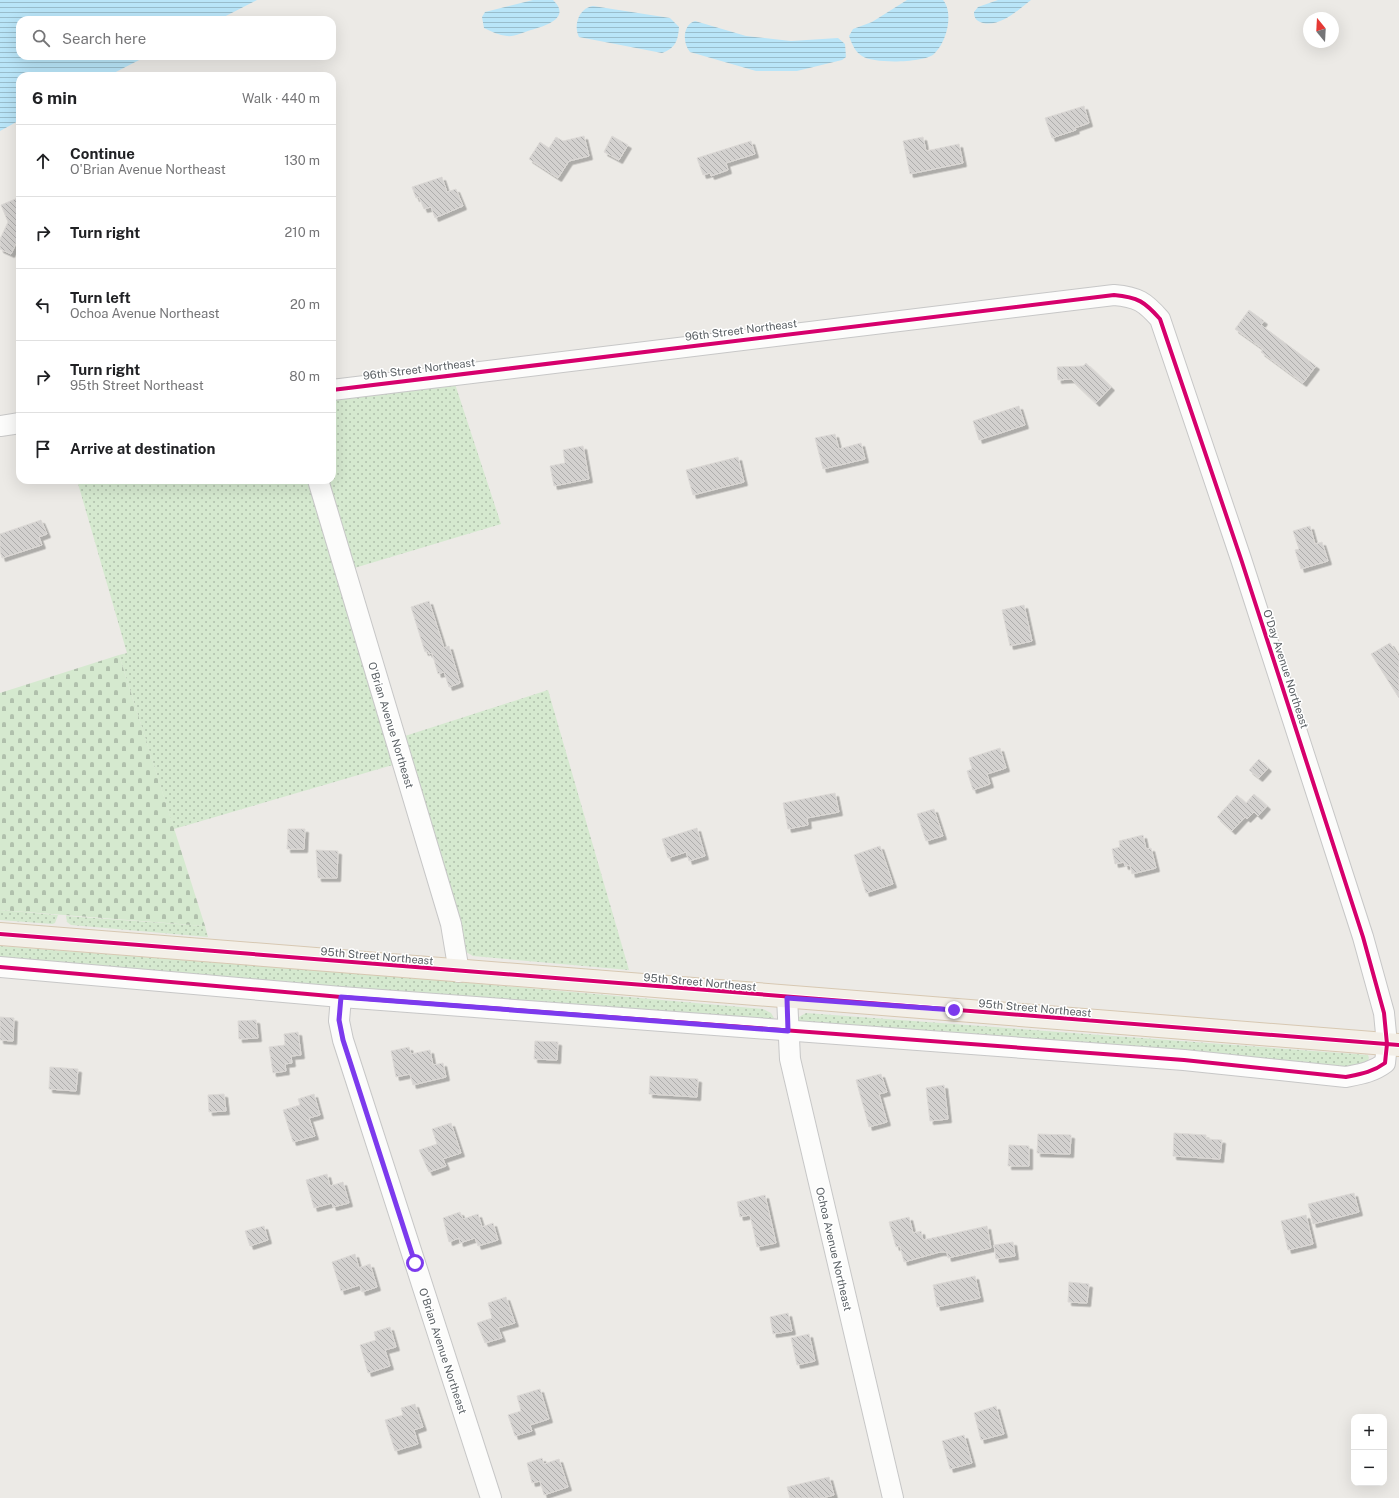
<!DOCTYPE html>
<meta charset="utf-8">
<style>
:root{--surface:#fff;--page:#f6f6f6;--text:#202124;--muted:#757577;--line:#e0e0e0}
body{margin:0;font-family:"Public Sans",sans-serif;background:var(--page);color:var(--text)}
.controls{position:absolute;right:12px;bottom:12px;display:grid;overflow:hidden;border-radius:8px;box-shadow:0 4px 16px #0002}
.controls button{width:36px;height:36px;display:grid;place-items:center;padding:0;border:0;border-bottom:1px solid var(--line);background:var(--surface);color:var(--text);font:20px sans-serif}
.compass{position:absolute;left:1303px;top:12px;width:36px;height:36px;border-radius:50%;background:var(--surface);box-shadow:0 4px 16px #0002;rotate:342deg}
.stop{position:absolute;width:12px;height:12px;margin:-9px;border:3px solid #7c3aed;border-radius:50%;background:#fff}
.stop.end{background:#7c3aed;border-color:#fff;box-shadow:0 1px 4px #0008}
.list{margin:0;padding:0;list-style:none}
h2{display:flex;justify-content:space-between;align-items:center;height:52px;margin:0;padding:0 16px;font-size:17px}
h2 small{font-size:13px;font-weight:400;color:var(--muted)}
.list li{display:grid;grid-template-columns:26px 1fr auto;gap:12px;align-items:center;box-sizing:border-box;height:72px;padding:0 16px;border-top:1px solid var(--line)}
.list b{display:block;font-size:15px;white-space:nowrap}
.list p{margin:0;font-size:13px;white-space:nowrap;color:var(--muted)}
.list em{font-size:13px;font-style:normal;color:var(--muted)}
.icon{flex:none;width:22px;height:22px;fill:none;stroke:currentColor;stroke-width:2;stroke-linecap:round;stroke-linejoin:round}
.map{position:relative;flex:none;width:1399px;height:1498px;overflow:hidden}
.search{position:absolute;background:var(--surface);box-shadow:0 4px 16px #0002;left:16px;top:16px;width:320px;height:44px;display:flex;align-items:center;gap:10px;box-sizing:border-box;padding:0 14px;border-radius:12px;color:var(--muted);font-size:15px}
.panel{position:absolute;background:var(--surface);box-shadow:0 4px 16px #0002;left:16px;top:72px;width:320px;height:412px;border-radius:12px}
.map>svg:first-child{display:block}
</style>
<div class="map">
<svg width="1399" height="1498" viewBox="0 0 1399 1498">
<defs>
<pattern id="grass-dots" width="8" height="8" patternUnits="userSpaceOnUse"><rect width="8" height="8" fill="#d5e9cf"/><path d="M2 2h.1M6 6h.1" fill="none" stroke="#b0c0ac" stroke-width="1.8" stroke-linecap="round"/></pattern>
<pattern id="cemetery-stones" width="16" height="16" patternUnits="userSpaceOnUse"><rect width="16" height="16" fill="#d5e9cf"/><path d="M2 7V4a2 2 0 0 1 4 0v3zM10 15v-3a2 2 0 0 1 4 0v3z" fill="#b0c0ac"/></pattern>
<pattern id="water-rules" width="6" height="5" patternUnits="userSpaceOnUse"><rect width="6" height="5" fill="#b9e5f8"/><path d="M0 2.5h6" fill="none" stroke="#99bdcc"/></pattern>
<pattern id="building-back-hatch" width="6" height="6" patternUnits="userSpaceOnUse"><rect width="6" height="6" fill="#d3d1cf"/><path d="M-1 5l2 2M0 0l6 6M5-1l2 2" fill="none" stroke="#aeadac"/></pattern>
<filter id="shadow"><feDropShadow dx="3.5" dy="3.5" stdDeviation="0" flood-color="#0004"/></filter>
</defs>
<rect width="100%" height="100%" fill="#eceae6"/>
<g fill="url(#grass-dots)">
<path d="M454 381 501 524 351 569 326 480H332V401L339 396Z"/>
<path d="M77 480H313L396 764 174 829 119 655 127 653Z"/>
<path d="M548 690 629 970 473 956 466 952 462 945 402 737Z"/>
<path d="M0 910 56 915H58L55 923 52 924 0 920Z"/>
<path d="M66 916 205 926 208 937 71 925 67 922Z"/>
<path d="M0 946 427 979 763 1009 771 1013 774 1018 766 1022 0 960Z"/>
<path d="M806 1013 1368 1055 1369 1058 1367 1062 1351 1067 1341 1068 799 1023V1017Z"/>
</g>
<path fill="url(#cemetery-stones)" d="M119 655 205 926 0 910V693Z"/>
<g fill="url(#water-rules)">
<path d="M0 0H257L218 20H20V56H147L108 76H20V120L0 131Z"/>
<path d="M533 0H553C572 18 545 26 531 30 524 32 514 37 507 36 499 35 492 32 484 28L482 17 485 12Z"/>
<path d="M907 0H943C954 13 947 42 934 54 924 63 873 64 862 56 855 52 852 44 849 36L853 29 872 22Z"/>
<path d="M998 0H1031C1018 10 1001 27 983 23 977 21 974 19 974 12L978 7Z"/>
<path d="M593 6 670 18 679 27C678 40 676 48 662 53L579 37C573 25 579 8 593 6Z"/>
<path d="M695 21 746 36 791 41 838 38 845 44 846 57 842 60 797 71H756L690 52C682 43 683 24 695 21Z"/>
</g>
<g fill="url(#building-back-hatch)" stroke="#dcd9d6" filter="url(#shadow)">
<path d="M1084 106 1089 123 1075 128 1076 130 1052 138 1045 118Z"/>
<path d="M584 136 589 156 569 161 558 178 529 159 540 142 549 148 556 137 563 141Z"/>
<path d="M612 136 628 145 619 160 604 152Z"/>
<path d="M923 137 926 151 959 144 963 163 910 174 903 141Z"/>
<path d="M751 141 755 154 726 163 728 170 711 176 710 173 703 175 697 158Z"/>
<path d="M442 177 447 192 456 189 463 206 435 218 431 207 424 209 419 197 416 198 412 187Z"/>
<path d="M20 197V235L11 254 0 249V239L8 222 1 205Z"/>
<path d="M1249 310 1264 321 1261 325 1316 366 1303 383 1261 352 1263 349 1235 329Z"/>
<path d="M1086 363 1111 387 1096 403 1071 379 1058 380 1057 367 1083 366Z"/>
<path d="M1019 406 1025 425 979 440 973 421Z"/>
<path d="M835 434 839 449 861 443 865 459 823 469 815 438Z"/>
<path d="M583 446 589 479 554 486 550 466 565 463 563 450Z"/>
<path d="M738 457 744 482 693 495 686 470Z"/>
<path d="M41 520 47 534 39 537 42 545 2 558 0 551V534Z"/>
<path d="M1310 526 1315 544 1322 542 1328 561 1301 569 1295 550 1299 549 1293 531Z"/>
<path d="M429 601 444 648 449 646 460 683 449 687 444 672 438 674 432 653 429 654 428 651 425 652 411 607Z"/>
<path d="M1024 605 1032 641 1010 646 1002 610Z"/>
<path d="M1390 643 1399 657V698L1371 654Z"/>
<path d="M1000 748 1006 768 987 774 990 784 973 790 967 771 972 769 969 758Z"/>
<path d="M1259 759 1268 768 1259 778 1249 770Z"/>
<path d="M835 793 839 812 807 818 808 825 788 829 783 803Z"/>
<path d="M1254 794 1267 806 1258 816 1254 812 1247 819 1245 817 1232 831 1217 817 1237 795 1246 803Z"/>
<path d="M934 809 943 836 926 841 917 814Z"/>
<path d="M697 828 705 856 689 861 686 852 668 858 662 839Z"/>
<path d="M288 829H305L304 849H287Z"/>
<path d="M1143 835 1146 849 1151 848 1156 868 1132 874 1130 865 1125 866 1124 862 1115 864 1112 849 1120 847 1119 841Z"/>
<path d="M880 846 893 884 866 893 854 855Z"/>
<path d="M316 850 338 851 337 878H318Z"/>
<path d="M0 1017 14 1018 13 1041 0 1040Z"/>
<path d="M256 1020 258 1038 239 1039 238 1021Z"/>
<path d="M298 1032 301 1055 291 1056 292 1063 285 1064 286 1071 273 1073 269 1047 285 1045 284 1034Z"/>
<path d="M535 1041 558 1042 557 1060 534 1059Z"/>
<path d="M409 1047 411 1054 430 1050 433 1065 443 1063 446 1077 413 1085 410 1074 396 1077 391 1051Z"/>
<path d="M50 1067 78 1069 76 1091 49 1089Z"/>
<path d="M881 1074 887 1092 879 1094 887 1122 869 1127 856 1080Z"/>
<path d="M650 1076 698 1079 697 1097 649 1094Z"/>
<path d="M944 1085 948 1119 930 1121 926 1088Z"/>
<path d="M224 1094 226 1111 209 1112 208 1095Z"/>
<path d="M314 1094 320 1115 309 1118 315 1136 293 1142 283 1110 300 1105 298 1099Z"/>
<path d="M451 1123 461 1153 443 1159 446 1166 429 1172 419 1150 437 1144 432 1129Z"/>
<path d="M1174 1133 1206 1135V1139L1222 1140 1220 1159 1173 1156Z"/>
<path d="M1038 1134 1071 1135 1070 1154 1037 1153Z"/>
<path d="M1009 1145 1029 1146V1166H1008Z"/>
<path d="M327 1174 330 1186 343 1182 349 1203 333 1207 332 1203 314 1208 306 1180Z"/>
<path d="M1354 1193 1359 1212 1313 1224 1308 1204Z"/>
<path d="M765 1195 776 1243 757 1247 750 1215 740 1217 737 1202Z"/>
<path d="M460 1212 463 1219 478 1214 482 1227 493 1223 498 1240 478 1246 475 1238 460 1243 459 1238 449 1242 443 1218Z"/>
<path d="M1306 1215 1313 1244 1288 1250 1281 1221Z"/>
<path d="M909 1217 913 1233 921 1231 923 1240 987 1226 991 1248 948 1258 947 1252H940L904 1262 900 1246 896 1247 889 1222Z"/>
<path d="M264 1226 268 1240 250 1246 245 1231Z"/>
<path d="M1013 1242 1015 1256 996 1259 994 1245Z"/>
<path d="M355 1254 359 1268 370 1264 377 1287 362 1292 360 1285 341 1291 332 1262Z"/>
<path d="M975 1276 980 1298 937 1307 933 1285Z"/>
<path d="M1069 1282 1089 1284 1087 1303 1068 1302Z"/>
<path d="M506 1297 515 1323 498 1328 502 1338 485 1343 477 1323 492 1318 488 1303Z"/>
<path d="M788 1313 792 1331 773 1334 770 1317Z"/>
<path d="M390 1327 396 1347 385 1350 390 1366 368 1373 360 1345 376 1340 374 1332Z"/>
<path d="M809 1334 815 1361 797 1365 791 1338Z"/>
<path d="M540 1389 549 1419 530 1425 532 1431 515 1436 508 1415 521 1411 517 1396Z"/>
<path d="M415 1404 423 1427 414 1430 418 1444 395 1451 385 1420 403 1415 401 1408Z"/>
<path d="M996 1406 1004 1434 981 1440 974 1413Z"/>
<path d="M964 1435 972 1463 950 1469 942 1441Z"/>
<path d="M542 1458 544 1464 559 1459 568 1487 544 1495 540 1481 532 1483 527 1463Z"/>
<path d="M829 1477 834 1495 822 1498H790L787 1487Z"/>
</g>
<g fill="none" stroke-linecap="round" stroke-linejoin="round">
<g stroke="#c7c7c7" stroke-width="22">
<g id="minor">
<path d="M0 426 20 423"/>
<path d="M318 480 451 924 459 972"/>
<path d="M0 967 341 997 1184 1060 1346 1077C1361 1074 1373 1072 1385 1063L1387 1044 1384 1013 1363 937 1241 559 1160 319C1145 302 1138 297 1114 295L332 390"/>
<path d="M341 997 339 1021 343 1040 491 1498"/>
<path d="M787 997 790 1059 893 1498"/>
</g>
</g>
<g stroke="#d7c8b2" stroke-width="24">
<path id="major" d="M0 934 1399 1045"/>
</g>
<use href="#minor" stroke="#fcfcfb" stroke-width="20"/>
<use href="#major" stroke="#f3efe7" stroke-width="22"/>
<g stroke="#fff" stroke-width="6">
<g id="cycleway">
<path d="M0 934 1399 1045"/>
<path d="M0 967 341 997 1184 1060 1346 1077C1361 1074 1373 1072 1385 1063L1387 1044 1384 1013 1363 937 1241 559 1160 319C1145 302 1138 297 1114 295L332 390"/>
</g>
</g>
<use href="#cycleway" stroke="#d6006c" stroke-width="4"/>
</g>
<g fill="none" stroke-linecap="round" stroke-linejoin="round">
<path stroke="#7c3aed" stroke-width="5" d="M415 1263 343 1040 339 1020 341 997 788 1031 787 998 954 1010"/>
</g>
<g text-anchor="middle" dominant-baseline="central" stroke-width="3" stroke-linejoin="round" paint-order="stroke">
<g font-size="11" fill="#5b6165" stroke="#fff">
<text transform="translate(741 330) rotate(-7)">96th Street Northeast</text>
<text transform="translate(419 369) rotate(-7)">96th Street Northeast</text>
<text transform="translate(1286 669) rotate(72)">O'Day Avenue Northeast</text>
<text transform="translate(391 725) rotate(73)">O'Brian Avenue Northeast</text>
<text transform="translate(377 956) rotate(5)">95th Street Northeast</text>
<text transform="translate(700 982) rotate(5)">95th Street Northeast</text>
<text transform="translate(1035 1008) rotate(5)">95th Street Northeast</text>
<text transform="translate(834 1249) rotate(77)">Ochoa Avenue Northeast</text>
<text transform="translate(443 1351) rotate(72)">O'Brian Avenue Northeast</text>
</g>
</g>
</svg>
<div class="controls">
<button>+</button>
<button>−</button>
</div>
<svg class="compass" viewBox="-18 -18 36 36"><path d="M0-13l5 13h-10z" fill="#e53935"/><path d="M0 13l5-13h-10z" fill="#757577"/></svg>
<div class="stop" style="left:415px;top:1263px"></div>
<div class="stop end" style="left:954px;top:1010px"></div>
<div class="search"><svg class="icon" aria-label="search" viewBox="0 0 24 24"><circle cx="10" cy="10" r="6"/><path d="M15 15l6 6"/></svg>Search here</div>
<section class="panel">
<h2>6 min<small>Walk · 440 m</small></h2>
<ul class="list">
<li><svg class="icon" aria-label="ahead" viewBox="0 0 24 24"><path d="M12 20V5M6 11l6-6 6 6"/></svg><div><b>Continue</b><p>O'Brian Avenue Northeast</p></div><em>130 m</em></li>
<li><svg class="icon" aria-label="right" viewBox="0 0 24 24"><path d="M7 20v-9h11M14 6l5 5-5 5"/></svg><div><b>Turn right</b></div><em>210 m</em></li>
<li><svg class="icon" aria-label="left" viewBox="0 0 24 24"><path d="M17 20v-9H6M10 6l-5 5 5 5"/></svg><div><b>Turn left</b><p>Ochoa Avenue Northeast</p></div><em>20 m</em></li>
<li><svg class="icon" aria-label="right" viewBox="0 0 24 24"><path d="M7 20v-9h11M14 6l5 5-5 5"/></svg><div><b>Turn right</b><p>95th Street Northeast</p></div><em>80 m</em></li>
<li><svg class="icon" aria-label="arrive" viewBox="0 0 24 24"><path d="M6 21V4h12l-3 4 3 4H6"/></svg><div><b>Arrive at destination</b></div></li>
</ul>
</section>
</div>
